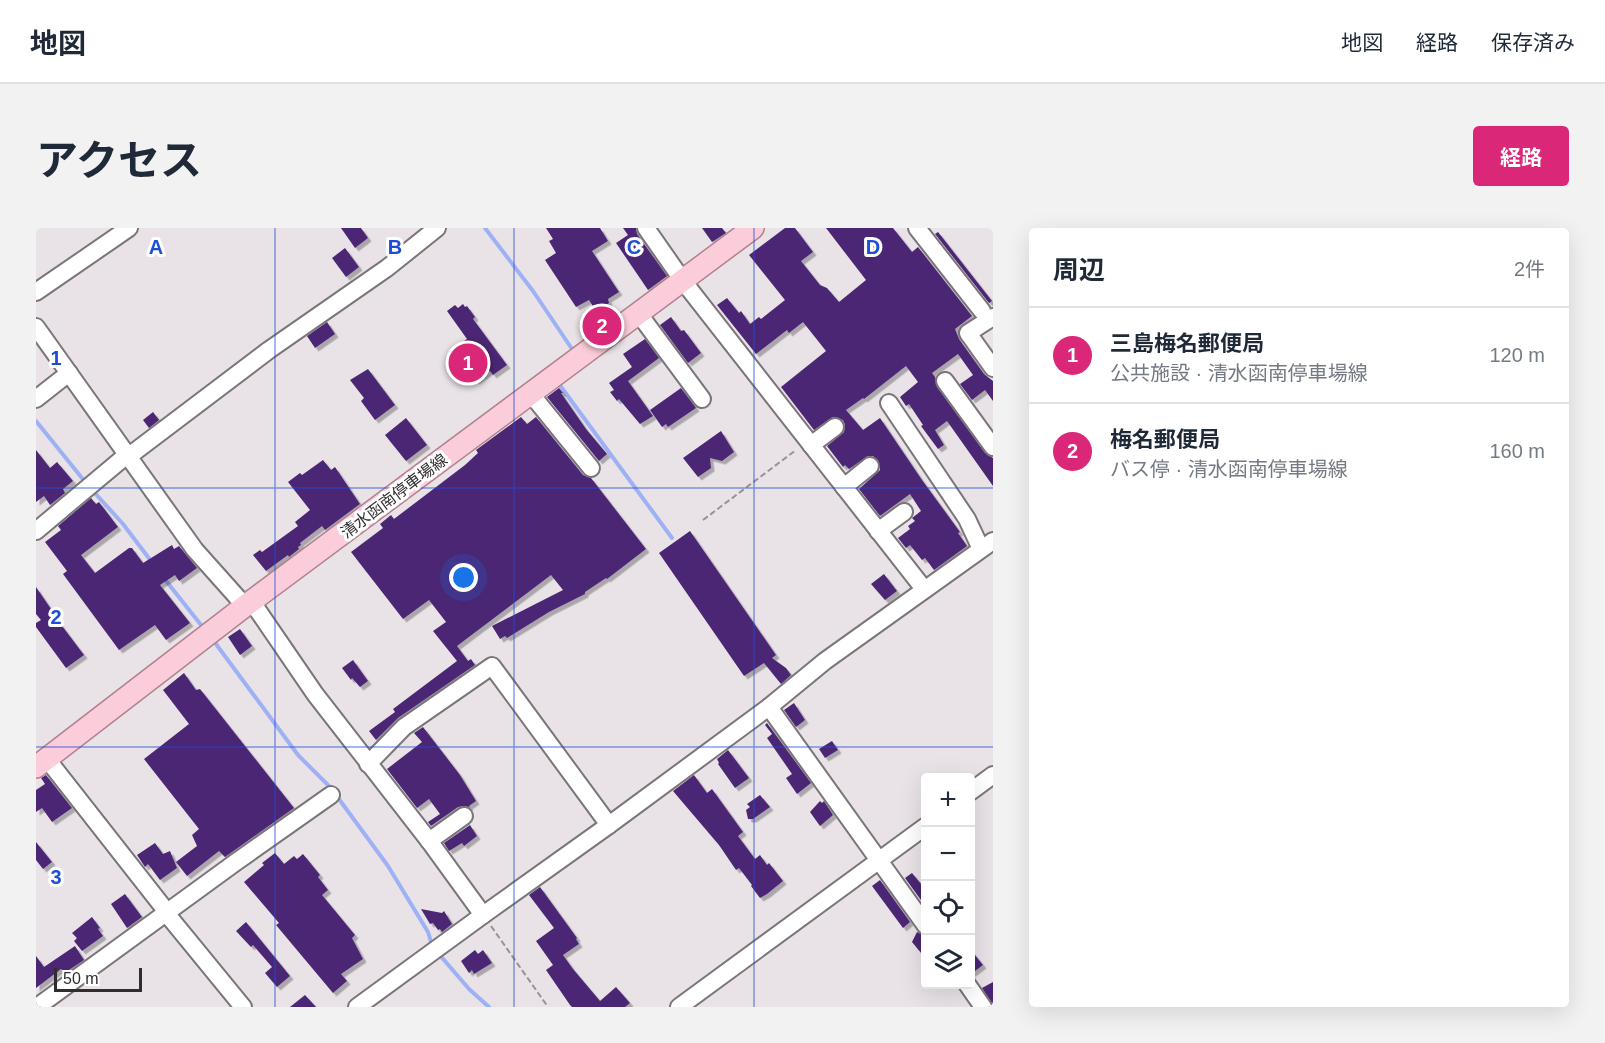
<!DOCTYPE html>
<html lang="ja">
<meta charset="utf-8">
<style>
:root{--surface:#fff;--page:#f2f2f3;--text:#1f2937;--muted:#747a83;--line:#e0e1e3;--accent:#db2777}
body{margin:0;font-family:Arial,"Noto Sans JP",sans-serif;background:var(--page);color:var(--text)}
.controls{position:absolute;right:18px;bottom:18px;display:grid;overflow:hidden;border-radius:6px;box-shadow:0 6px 24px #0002}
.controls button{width:54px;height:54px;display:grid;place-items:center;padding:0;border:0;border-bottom:2px solid var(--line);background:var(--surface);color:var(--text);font:30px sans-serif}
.scale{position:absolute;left:18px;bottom:15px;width:88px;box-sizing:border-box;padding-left:6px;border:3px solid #2f2d2f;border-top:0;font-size:16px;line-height:21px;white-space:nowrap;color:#2f2d2f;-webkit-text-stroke:4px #fff;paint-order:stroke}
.you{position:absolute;left:428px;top:350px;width:21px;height:21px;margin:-15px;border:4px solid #fff;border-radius:50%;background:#1a73e8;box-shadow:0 0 0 9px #1a73e833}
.badge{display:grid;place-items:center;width:39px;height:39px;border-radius:50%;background:var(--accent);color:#fff;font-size:20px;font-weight:700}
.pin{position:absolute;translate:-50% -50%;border:3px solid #fff;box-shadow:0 2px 6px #0006}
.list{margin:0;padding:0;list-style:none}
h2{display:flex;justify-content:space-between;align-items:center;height:78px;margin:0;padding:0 24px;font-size:26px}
h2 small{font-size:20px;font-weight:400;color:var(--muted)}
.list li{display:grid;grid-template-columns:39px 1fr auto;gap:18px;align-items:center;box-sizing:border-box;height:96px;padding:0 24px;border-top:2px solid var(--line)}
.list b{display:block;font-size:22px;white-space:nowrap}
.list p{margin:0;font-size:20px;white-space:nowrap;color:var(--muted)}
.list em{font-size:20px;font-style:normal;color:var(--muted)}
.icon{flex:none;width:33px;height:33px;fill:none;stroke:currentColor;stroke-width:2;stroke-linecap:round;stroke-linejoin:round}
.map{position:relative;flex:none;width:957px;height:779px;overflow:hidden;border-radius:6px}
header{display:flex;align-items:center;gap:36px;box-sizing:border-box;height:84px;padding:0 30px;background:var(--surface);border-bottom:2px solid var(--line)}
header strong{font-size:28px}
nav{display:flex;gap:33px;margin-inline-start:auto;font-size:21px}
.intro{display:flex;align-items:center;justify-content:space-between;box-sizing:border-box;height:144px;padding:0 36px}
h1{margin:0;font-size:42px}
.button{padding:15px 27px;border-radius:6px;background:var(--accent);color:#fff;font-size:21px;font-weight:700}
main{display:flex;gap:36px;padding:0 36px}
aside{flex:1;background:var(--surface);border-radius:6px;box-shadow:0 6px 24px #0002}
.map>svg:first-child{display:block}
</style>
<header>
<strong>地図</strong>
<nav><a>地図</a><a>経路</a><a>保存済み</a></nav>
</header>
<div class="intro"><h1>アクセス</h1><a class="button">経路</a></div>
<main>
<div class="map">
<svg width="957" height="779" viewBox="0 0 957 779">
<defs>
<filter id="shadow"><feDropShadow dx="3.5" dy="3.5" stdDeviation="0" flood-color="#0004"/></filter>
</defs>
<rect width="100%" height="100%" fill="#e9e3e8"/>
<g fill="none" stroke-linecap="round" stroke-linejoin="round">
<g stroke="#9eb1f5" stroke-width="4">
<path d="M449 0 497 63 536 121"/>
<path d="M525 153 523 156 636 310"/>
<path d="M0 193 50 255"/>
<path d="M57 263 87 296 115 333"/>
<path d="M127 349 169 402"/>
<path d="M177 412 262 527 296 561"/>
<path d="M300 567 352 638 392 704 396 717"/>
<path d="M402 725 433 761 453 779"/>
</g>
</g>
<g fill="#4b2874" filter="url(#shadow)">
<path d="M305 0H325L332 10 319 20Z"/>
<path d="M510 0H564L572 13 556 23 583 64 572 71 573 75 560 83 553 72 540 79 509 32 520 25 513 13 517 11Z"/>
<path d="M587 0H600L601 6 631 48 612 62 580 15 592 7Z"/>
<path d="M666 0H686L690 5 676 14Z"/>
<path d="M749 0H759L777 24 765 33 784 57 791 60 803 74 830 52 790 0H857L876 24 882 19 936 88 919 101 923 111 948 146 957 153V173L949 162 936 172 924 156 937 147 922 126 896 145 899 149 901 159 949 225 957 230V258L911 193 899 202 908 217 902 221 885 198 887 197 873 176 870 178 864 169 882 154 870 138 828 171 827 170 810 182 827 202 844 190 886 252 924 304 922 305 931 318 898 342 889 330 886 332 874 317 870 320 862 310 874 301 872 298 879 293 876 290 885 283 874 266 844 288 823 261 844 242 842 232 837 228H832L813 241 809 237 807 239 791 218 808 204 809 197 807 192 797 189 778 202 745 159 790 123 767 94 753 105 751 102 720 126 681 77 691 70 703 85 705 83 714 96 723 89 725 91 749 72 713 27Z"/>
<path d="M902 4 956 73 953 75 899 6Z"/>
<path d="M309 20 323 39 310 49 296 30Z"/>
<path d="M427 76 429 79 431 78 439 89 437 91 471 137 457 147 454 143 440 153 417 121 431 111 411 83 419 77 422 80Z"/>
<path d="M635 89 645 103 648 102 665 125 652 135 624 97Z"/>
<path d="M291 94 299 106 279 120 271 108Z"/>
<path d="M609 111 623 130 592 153 617 188 604 196 583 171 581 173 574 164 578 162 573 155 596 139 587 126Z"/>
<path d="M332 141 359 177 339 192 325 173 328 170 314 152Z"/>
<path d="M523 160 527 165H525L550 201 571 226 563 233 511 169Z"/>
<path d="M645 160 660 180 632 199 630 196 626 199 614 182Z"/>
<path d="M117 184 123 192 113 200 107 192Z"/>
<path d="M485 189 491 196 500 189 547 247 555 250 610 321 571 351 570 350 549 364V366L513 384 471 410 469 408 464 411 456 398 527 362 515 347 421 418 432 433 435 431 439 437 362 490 340 512 333 503 359 484 357 481 421 433 397 403 410 394 393 372 367 391 315 324 347 300 344 296 355 287 358 291 429 237 442 225 440 222Z"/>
<path d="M370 190 391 217 370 233 349 207Z"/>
<path d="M685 203 698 224 686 233 674 230 675 240 662 249 647 230Z"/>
<path d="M0 222 14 240 21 234 37 253 27 261 29 265 14 277 8 268 0 274Z"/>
<path d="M287 232 295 242 299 239 324 276 289 302 286 298 264 315 265 317 262 319 263 321 253 329 252 327 230 343 217 327 224 322 226 324 262 298 259 294 274 282 252 254 264 245 266 247Z"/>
<path d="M55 270 60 276 63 274 82 299 45 327 59 345 93 320H96L107 335 136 317 138 321 143 318 161 340 143 353 139 347 124 357 154 395 130 412 119 397 83 422 27 346 31 343 9 314 25 302 22 298Z"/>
<path d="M654 303 740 427 736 430 750 440 755 447 745 456 728 435 708 448 623 325Z"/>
<path d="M848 346 861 363 849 372 835 356Z"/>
<path d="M0 359 15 381 14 382 48 427 30 440 0 399V395L5 392 0 386Z"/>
<path d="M204 401 216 418 204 427 192 409Z"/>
<path d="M317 432 332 453 324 459 316 450 315 452 306 440Z"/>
<path d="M148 445 160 462 164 461 258 580 189 629 183 623 151 648 140 634 161 618 156 607 163 601 108 531 153 496 127 462Z"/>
<path d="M758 475 769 492 760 499 748 482Z"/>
<path d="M731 495 775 555 761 566 750 550 756 546 731 510 736 506 729 497Z"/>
<path d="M387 499 424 547 440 573 433 578 434 579 428 578 422 579 395 598 392 594 404 586 393 571 381 580 351 541 386 514 378 505Z"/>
<path d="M796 513 802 522 789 530 783 521Z"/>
<path d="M692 522 713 550 699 560 682 536 683 535 681 531Z"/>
<path d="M10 547 36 580 16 594 6 580 0 584V562L9 556 5 550Z"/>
<path d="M658 547 671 565 676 561 707 604 702 608 719 631 724 627 731 637 733 635 747 653 731 666 724 670 715 658 716 657 703 640 700 642 683 617 637 563Z"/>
<path d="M724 567 734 579 717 591H712L710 582 714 579 711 576Z"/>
<path d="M784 573 786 575 788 573 797 587 784 598 774 584Z"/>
<path d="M434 597 441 608 428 618 426 615 413 623 408 615Z"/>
<path d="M0 614 16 634 7 641 0 632Z"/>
<path d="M119 615 127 626 134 623 141 640 124 652 112 636 109 639 101 627Z"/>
<path d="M239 625 248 636 258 628 261 631 267 626 284 647 282 649 292 662 286 667 319 707 316 710 327 731 305 746 311 753 297 765 240 697 243 695 208 654 228 637 226 635Z"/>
<path d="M876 645 890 662V679L869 650Z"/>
<path d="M844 652 874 694 867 700 836 658Z"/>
<path d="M504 659 541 710 540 711 543 716 527 727 537 741 564 773 580 759 594 775 589 779H536L534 777 510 742 517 737 500 713 518 700 493 667Z"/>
<path d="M89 666 106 689 91 700 75 676Z"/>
<path d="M385 681 406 685 408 683 416 696 406 704 404 701 402 702 397 695 394 696Z"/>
<path d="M56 689 64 700 62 701 67 708 46 723 38 713 41 710 36 705Z"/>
<path d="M210 694 254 748 241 759 229 745 236 739 217 717 215 719 200 703Z"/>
<path d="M881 704 890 708V731L876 714Z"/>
<path d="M39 718 48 732 30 744 25 741 0 760V728L8 739Z"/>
<path d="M934 721 947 737 935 746H934Z"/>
<path d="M439 722 442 726 447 722 456 735 438 746 436 742 433 745 425 733Z"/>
<path d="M957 754V777L946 760Z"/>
<path d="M269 767 280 779H254Z"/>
</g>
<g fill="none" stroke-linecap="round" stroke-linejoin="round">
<g stroke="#7a7579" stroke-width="20">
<g id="minor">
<path d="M610 0 647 53 888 361"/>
<path d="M881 0 946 83"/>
<path d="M0 64 93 0"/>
<path d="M603 86 666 171"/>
<path d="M957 89 932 105 957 140"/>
<path d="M0 99 159 322 209 378"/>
<path d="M909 153 957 219"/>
<path d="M495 166 555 240"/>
<path d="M0 171 33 145"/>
<path d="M853 175 931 291 945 321"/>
<path d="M775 217 799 199"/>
<path d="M93 228 233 122 351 40 401 0"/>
<path d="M808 259 834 238"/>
<path d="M0 303 92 226"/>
<path d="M842 303 868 284"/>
<path d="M216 374 279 466 394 614 447 687"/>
<path d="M733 479 890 698"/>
<path d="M11 531 131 684"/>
<path d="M332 536 368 499 456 438 573 597"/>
<path d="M934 564 957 547"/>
<path d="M393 613 428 588"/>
<path d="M130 685 207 779"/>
<path d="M931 756 947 779"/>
<path d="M1 779 200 634 295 567"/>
<path d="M321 779 447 687 573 597 733 479 789 433 957 313"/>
<path d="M643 779 890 598"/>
</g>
</g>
<g stroke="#b2808f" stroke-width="24">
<path id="major" d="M0 539 209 378 717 0"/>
</g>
<g stroke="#969296" stroke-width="2" stroke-dasharray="6 3" stroke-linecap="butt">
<path d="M667 292 760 222"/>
<path d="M455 698 512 779"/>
</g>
<use href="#minor" stroke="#fff" stroke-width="16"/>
<use href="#major" stroke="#fbcdda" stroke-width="21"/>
</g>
<path fill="none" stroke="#1d4ed8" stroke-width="1.5" stroke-opacity="0.55" d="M239 0V779M478 0V779M718 0V779M0 260H957M0 519H957"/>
<g text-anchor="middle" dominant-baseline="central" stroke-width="6" stroke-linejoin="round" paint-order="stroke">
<g font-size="16" fill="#2f2d2f" stroke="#fff">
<text transform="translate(358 268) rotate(-37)">清水函南停車場線</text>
</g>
</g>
<g font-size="20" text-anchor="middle" font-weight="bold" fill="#1d4ed8" stroke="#fff" stroke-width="6" stroke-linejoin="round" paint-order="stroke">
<text x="120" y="26">A</text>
<text x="359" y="26">B</text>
<text x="598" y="26">C</text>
<text x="837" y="26">D</text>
<text x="20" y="137">1</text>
<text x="20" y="396">2</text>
<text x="20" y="656">3</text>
</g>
</svg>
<div class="controls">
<button>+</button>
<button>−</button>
<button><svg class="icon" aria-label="locate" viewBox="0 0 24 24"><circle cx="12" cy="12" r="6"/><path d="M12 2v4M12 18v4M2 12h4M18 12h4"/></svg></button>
<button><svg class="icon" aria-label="layers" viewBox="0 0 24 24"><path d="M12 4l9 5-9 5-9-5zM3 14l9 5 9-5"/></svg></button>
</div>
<div class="scale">50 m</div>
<div class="you"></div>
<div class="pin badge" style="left:432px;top:135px">1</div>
<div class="pin badge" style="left:566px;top:98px">2</div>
</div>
<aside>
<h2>周辺<small>2件</small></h2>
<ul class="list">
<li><span class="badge">1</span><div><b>三島梅名郵便局</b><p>公共施設 · 清水函南停車場線</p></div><em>120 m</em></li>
<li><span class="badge">2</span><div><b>梅名郵便局</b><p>バス停 · 清水函南停車場線</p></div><em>160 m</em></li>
</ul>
</aside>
</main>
